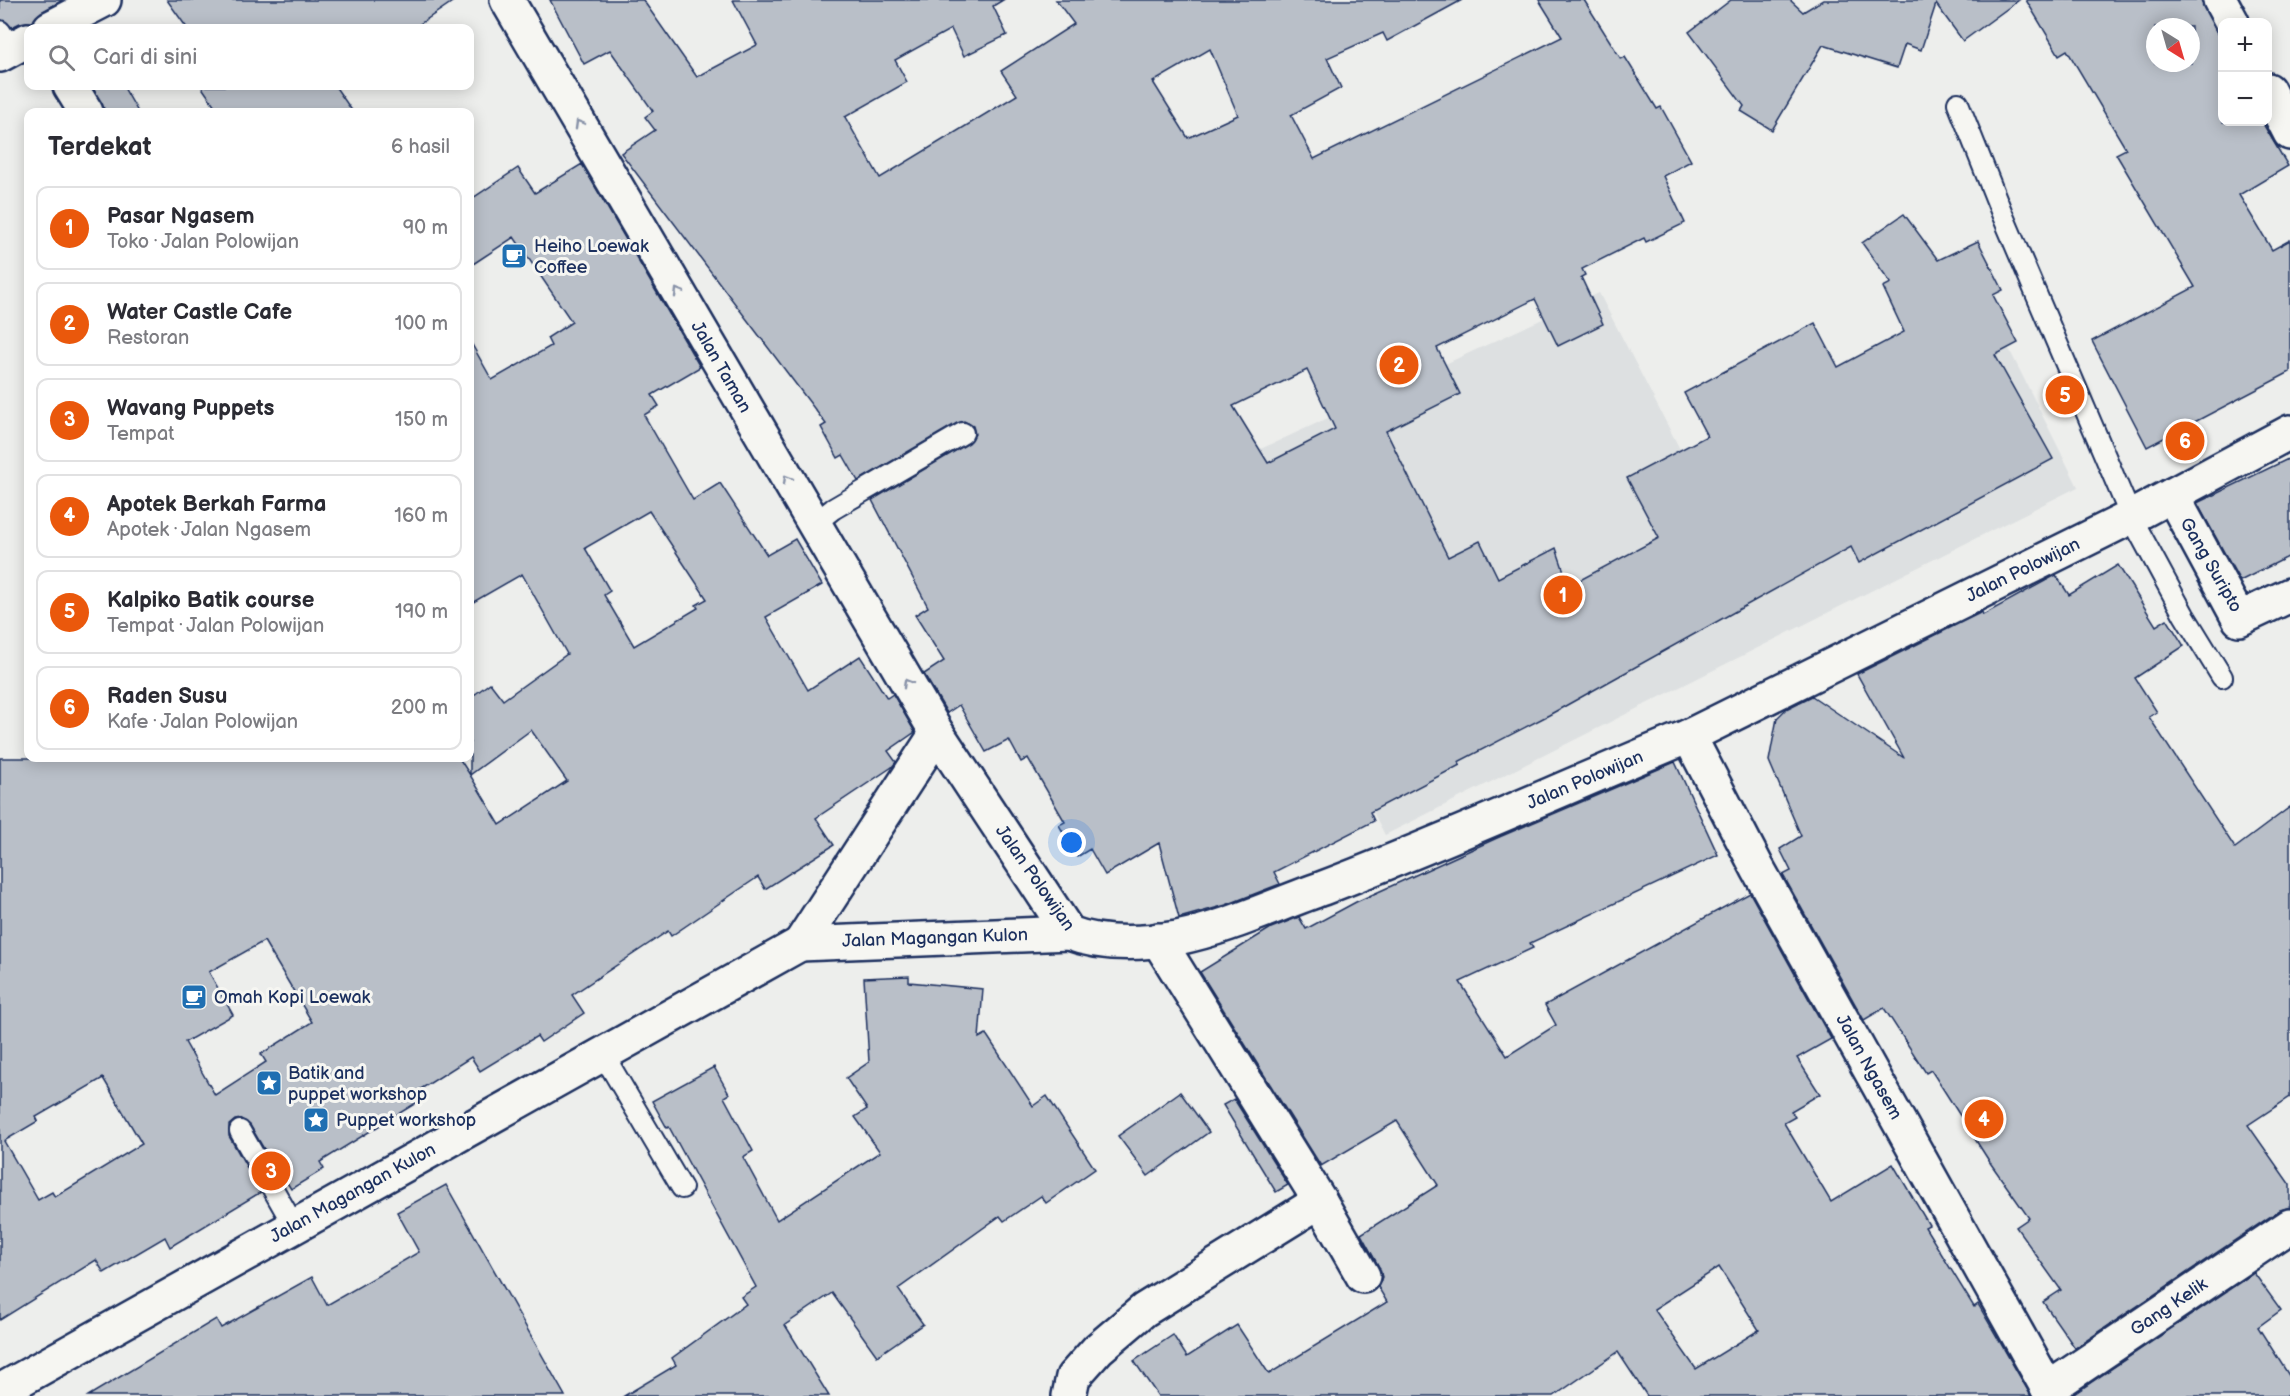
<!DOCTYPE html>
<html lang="id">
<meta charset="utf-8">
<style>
:root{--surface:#fff;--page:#f2f2f3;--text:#2b2b33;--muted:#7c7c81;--line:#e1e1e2;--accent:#ea580c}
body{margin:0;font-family:"Balsamiq Sans",sans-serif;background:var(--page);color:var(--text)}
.controls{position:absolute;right:18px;top:18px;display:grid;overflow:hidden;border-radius:12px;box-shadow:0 3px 15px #0003}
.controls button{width:54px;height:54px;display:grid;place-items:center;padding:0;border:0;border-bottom:2px solid var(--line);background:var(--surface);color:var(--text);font:30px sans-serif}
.compass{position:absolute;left:2146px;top:18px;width:54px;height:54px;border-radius:50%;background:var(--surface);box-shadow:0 3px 15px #0003;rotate:143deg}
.you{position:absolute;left:1072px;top:843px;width:21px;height:21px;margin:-15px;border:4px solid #fff;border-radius:50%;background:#1a73e8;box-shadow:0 0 0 9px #1a73e833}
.badge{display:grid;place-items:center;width:39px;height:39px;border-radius:50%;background:var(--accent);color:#fff;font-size:20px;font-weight:700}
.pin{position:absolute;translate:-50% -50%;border:3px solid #fff;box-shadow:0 2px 6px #0006}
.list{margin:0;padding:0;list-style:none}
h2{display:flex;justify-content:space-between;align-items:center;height:78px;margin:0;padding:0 24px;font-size:26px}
h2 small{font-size:20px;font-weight:400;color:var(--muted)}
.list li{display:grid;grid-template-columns:39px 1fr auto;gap:18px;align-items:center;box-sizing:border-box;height:84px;margin:0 12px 12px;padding:0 12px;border:2px solid var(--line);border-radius:12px}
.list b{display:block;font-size:22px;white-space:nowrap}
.list p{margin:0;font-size:20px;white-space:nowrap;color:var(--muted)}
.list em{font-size:20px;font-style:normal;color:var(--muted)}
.icon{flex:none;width:33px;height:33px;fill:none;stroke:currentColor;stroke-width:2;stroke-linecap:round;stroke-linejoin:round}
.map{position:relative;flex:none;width:2290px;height:1396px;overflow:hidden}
.search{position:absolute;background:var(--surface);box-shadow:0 3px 15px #0003;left:24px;top:24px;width:450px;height:66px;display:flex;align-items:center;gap:15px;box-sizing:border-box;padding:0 21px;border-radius:12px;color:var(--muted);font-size:22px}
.panel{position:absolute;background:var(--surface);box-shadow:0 3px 15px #0003;left:24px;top:108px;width:450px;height:654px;border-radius:12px}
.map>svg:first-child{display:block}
</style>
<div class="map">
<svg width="2290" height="1396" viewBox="0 0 2290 1396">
<rect width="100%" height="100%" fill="#edeeec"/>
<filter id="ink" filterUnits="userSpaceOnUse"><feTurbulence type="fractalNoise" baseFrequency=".0167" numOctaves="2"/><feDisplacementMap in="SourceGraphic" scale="12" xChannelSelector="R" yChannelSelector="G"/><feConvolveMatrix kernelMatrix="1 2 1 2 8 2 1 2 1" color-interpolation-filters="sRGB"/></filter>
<g filter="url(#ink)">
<path fill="#dde0e1" d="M1599 293 1684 457 1986 303 2078 487 1385 835 1200 477Z"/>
<g fill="#b9bfc8" stroke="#1b2f5e" stroke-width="1.5" fill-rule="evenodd">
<path d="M0 0H63L41 12 33 22 20 23 12 27 0 19Z"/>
<path d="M167 0H455L414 28H187Z"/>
<path d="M550 0H643L697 77 757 45 733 0H1003L993 6 1007 35 964 56 951 29 895 60 907 82 845 117 880 178 1017 95 1001 71 1074 24 1056 0H1462L1387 41 1383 33 1327 58 1341 88 1291 115 1314 159 1562 37 1539 0H1584L1621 59 1625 57 1657 109 1661 107 1691 161 1663 176 1685 223 1646 242 1644 238 1582 269 1585 275 1581 277 1603 324 1558 346 1535 299 1437 348 1460 394 1386 431 1448 557 1480 541 1498 578 1556 548 1569 586 1659 538 1627 478 1707 436 1684 393 1815 323 1838 367 1904 332 1883 287 1891 283 1862 243 1904 214 1938 260 1978 241 2003 290 1993 295 2018 343 1995 355 2053 459 1859 563 1851 547 1549 715 1458 762 1460 765 1370 812 1374 821 1274 872 1280 884 1226 905 1179 918 1159 843 1105 875 1090 849 1077 857 1059 825 1065 822 1028 758 1021 762 1009 740 986 752 959 705 947 713 924 674 944 661 915 615 928 607 872 500 969 443 975 434 973 426 964 421 957 423 858 481 843 455 838 458 821 427 826 424 621 153 655 130 645 117 653 111 610 50 584 64ZM1210 49 1238 115 1188 138 1153 82ZM1307 370 1335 429 1268 463 1233 406Z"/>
<path d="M1731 0H1790L1803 12 1823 0H2019L1963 41 1936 4 1921 50 1905 44 1897 68 1823 45 1772 130 1741 111 1744 106 1689 32Z"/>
<path d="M2026 0H2201L2216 31 2223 38V122H2262L2288 166 2239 195 2272 250 2290 240V372L2147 447 2092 341 2195 287 2116 154 2126 149 2067 50 2059 55ZM2155 27H2191V63H2155Z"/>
<path d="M92 86H123L138 112H105Z"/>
<path d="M201 86H335L353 112H219Z"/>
<path d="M582 164 700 367 652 395 659 406 644 415 693 500 720 483 767 555 795 539 822 585 766 617 808 690 860 656 887 698 893 694 915 732 888 751 896 762 892 767 816 818 834 845 765 889 758 877 671 936 668 931 572 995 584 1013 541 1042 537 1036 480 1071 471 1057 416 1092 421 1100 320 1162 324 1169 291 1189 284 1178 282 1180 250 1125 241 1119 235 1120 229 1125V1136L261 1192 170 1247 165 1237 104 1273 96 1260 0 1320V758H459L470 775V698L490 683 503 700 567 654 522 574 470 604V341L492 380 551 346 547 338 572 322 514 237 470 266V200L518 168 535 193ZM649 511 707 599 696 605 698 608 634 646 604 595 610 591 585 548ZM531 730 567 781 500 825 470 775ZM264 941 312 1022 261 1054 266 1062 215 1095 185 1042 233 1015 209 972ZM103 1078 142 1144 55 1197 52 1192 38 1200 4 1141 38 1121 36 1117Z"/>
<path d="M2290 458V556L2240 581 2197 503Z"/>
<path d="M2118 565 2156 626 2167 619 2184 646 2135 678 2157 712 2149 717 2235 848 2290 807V1097L2248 1125 2290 1185V1207L2280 1210 2075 1348 2043 1302 2061 1290 2016 1227 2029 1218 1991 1164 1931 1070 1926 1073 1884 1008 1864 1020 1783 875 1791 871 1780 849 1801 836 1769 761 1777 718 1786 709 1812 696 1904 758 1857 674 1982 612 1983 615 2056 575 2069 595Z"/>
<path d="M1675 762 1718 855 1530 943 1533 948 1460 982 1507 1056 1556 1025 1545 1005 1750 893 1831 1039 1797 1058 1820 1094 1791 1111 1795 1117 1784 1123 1831 1202 1893 1164 1929 1225 1925 1227 1974 1307 1978 1304 2031 1396H1647L1618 1352 1554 1396H1158L1134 1361 1173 1335 1187 1357 1237 1325 1269 1374 1387 1302 1378 1287 1382 1277 1379 1267 1361 1234 1438 1185 1397 1121 1321 1166 1200 972 1271 928 1299 917 1306 929 1356 902 1497 838ZM1719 1267 1759 1330 1696 1369 1654 1309Z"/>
<path d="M909 976V982L983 989 979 1038 986 1034 1033 1106 1047 1096 1095 1169 1046 1203 1041 1196 1004 1221 1000 1216 898 1289 923 1324 877 1356 832 1293 785 1325 829 1396H624L676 1365 672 1358 746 1304 741 1297 756 1287 669 1127 667 1128 652 1101 714 1067 729 1094 724 1097 753 1151 743 1157 777 1220 880 1152 855 1117 867 1109 846 1078 869 1062 864 978Z"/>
<path d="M1180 1092 1209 1132 1148 1176 1118 1136Z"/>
<path d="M1234 1099 1288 1185 1276 1192 1223 1105Z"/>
<path d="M446 1185 565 1396H88L216 1319 221 1328 312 1277 327 1305 419 1252 397 1212Z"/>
<path d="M2254 1273 2281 1310 2258 1327 2290 1377V1396H2071Z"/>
</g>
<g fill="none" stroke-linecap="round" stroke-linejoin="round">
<g stroke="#1b2f5e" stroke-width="24">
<g id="service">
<path d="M0 31 12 49"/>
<path d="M1958 103 2003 216 2131 517 2184 615 2222 677"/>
<path d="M814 524 833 509 963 433"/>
<path d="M603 1054 682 1188"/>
<path d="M240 1131 294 1226"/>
</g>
</g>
<g stroke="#1b2f5e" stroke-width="38">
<g id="minor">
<path d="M507 0 937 733 1069 933C1103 946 1141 944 1177 938 1227 928 1275 905 1323 888 1447 841 1567 786 1689 736"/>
<path d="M50 28 104 0"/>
<path d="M0 55 28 40"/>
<path d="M70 86 86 112"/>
<path d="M2172 495 2239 619 2290 595"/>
<path d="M937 733 800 944 1069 933"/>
<path d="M1158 940 1320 1201 1363 1276"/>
<path d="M2048 1389 2290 1226"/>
<path d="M0 1391 800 944"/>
<path d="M1069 1396 1073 1377 1098 1349 1144 1310 1320 1201"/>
</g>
</g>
<g stroke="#1b2f5e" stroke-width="38">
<g id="tertiary">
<path d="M2220 0 2232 22"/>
<path d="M2268 90 2290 133"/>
<path d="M2052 1396 1758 869 1689 736 2131 517 2290 432"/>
</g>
</g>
<use href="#service" stroke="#f6f6f2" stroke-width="20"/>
<use href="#minor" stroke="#f6f6f2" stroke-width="33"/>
<use href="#tertiary" stroke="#f6f6f2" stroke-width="33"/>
</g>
<defs><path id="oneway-chevron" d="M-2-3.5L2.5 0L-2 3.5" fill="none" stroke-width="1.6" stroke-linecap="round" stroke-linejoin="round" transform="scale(1.5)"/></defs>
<g stroke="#8892a8">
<use href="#oneway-chevron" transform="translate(579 124) rotate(-120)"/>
<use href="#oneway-chevron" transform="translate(678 292) rotate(-120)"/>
<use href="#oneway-chevron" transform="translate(787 479) rotate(-120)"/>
<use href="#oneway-chevron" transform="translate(907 683) rotate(-120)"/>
</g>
</g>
<defs>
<g id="cafe-square" transform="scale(1.35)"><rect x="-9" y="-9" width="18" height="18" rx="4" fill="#1f6fb2" stroke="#f6f6f2"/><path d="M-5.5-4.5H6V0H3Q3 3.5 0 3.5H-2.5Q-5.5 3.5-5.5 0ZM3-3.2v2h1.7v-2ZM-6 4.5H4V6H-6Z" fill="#fff"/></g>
<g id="sight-square" transform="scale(1.35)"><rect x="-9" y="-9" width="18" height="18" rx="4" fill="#1f6fb2" stroke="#f6f6f2"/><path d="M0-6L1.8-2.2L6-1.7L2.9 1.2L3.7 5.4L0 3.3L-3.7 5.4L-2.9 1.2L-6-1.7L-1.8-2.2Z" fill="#fff"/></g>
</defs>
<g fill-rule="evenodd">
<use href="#cafe-square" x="514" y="256"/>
<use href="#cafe-square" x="194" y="997"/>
<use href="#sight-square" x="269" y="1083"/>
<use href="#sight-square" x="316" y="1120"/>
</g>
<g text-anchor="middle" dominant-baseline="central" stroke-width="6" stroke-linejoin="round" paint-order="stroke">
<g font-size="18" fill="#1b2f5e" stroke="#f6f6f2" text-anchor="start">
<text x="534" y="246">Heiho Loewak<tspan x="534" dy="21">Coffee</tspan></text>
<text x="214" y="997">Omah Kopi Loewak</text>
<text x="288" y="1073">Batik and<tspan x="288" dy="21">puppet workshop</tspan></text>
<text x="336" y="1120">Puppet workshop</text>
</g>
<g font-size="18" fill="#1b2f5e" stroke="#f6f6f2">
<text transform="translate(721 367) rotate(60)">Jalan Taman</text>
<text transform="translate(2211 565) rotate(60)">Gang Suripto</text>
<text transform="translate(2023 570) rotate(-26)">Jalan Polowijan</text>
<text transform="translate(1585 780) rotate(-23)">Jalan Polowijan</text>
<text transform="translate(1035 878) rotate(55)">Jalan Polowijan</text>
<text transform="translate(935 938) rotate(-2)">Jalan Magangan Kulon</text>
<text transform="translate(1869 1067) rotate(61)">Jalan Ngasem</text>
<text transform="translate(353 1193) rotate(-29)">Jalan Magangan Kulon</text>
<text transform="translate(2169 1307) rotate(-34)">Gang Kelik</text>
</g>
</g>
</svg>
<div class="controls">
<button>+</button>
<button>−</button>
</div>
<svg class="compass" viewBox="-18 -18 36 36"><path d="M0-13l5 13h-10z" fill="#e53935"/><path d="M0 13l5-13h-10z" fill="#7c7c81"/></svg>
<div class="you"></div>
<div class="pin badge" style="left:1563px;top:595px">1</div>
<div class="pin badge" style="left:1399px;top:365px">2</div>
<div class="pin badge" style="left:271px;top:1171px">3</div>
<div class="pin badge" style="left:1984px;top:1119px">4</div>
<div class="pin badge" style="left:2065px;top:395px">5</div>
<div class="pin badge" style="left:2185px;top:441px">6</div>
<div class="search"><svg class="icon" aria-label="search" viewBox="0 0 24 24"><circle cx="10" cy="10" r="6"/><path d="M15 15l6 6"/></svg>Cari di sini</div>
<section class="panel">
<h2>Terdekat<small>6 hasil</small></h2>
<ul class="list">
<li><span class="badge">1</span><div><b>Pasar Ngasem</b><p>Toko · Jalan Polowijan</p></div><em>90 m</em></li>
<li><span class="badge">2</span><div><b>Water Castle Cafe</b><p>Restoran</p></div><em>100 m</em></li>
<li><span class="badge">3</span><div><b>Wavang Puppets</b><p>Tempat</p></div><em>150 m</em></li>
<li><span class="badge">4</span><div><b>Apotek Berkah Farma</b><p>Apotek · Jalan Ngasem</p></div><em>160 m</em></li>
<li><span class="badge">5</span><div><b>Kalpiko Batik course</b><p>Tempat · Jalan Polowijan</p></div><em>190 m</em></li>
<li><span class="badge">6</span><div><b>Raden Susu</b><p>Kafe · Jalan Polowijan</p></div><em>200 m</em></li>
</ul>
</section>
</div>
